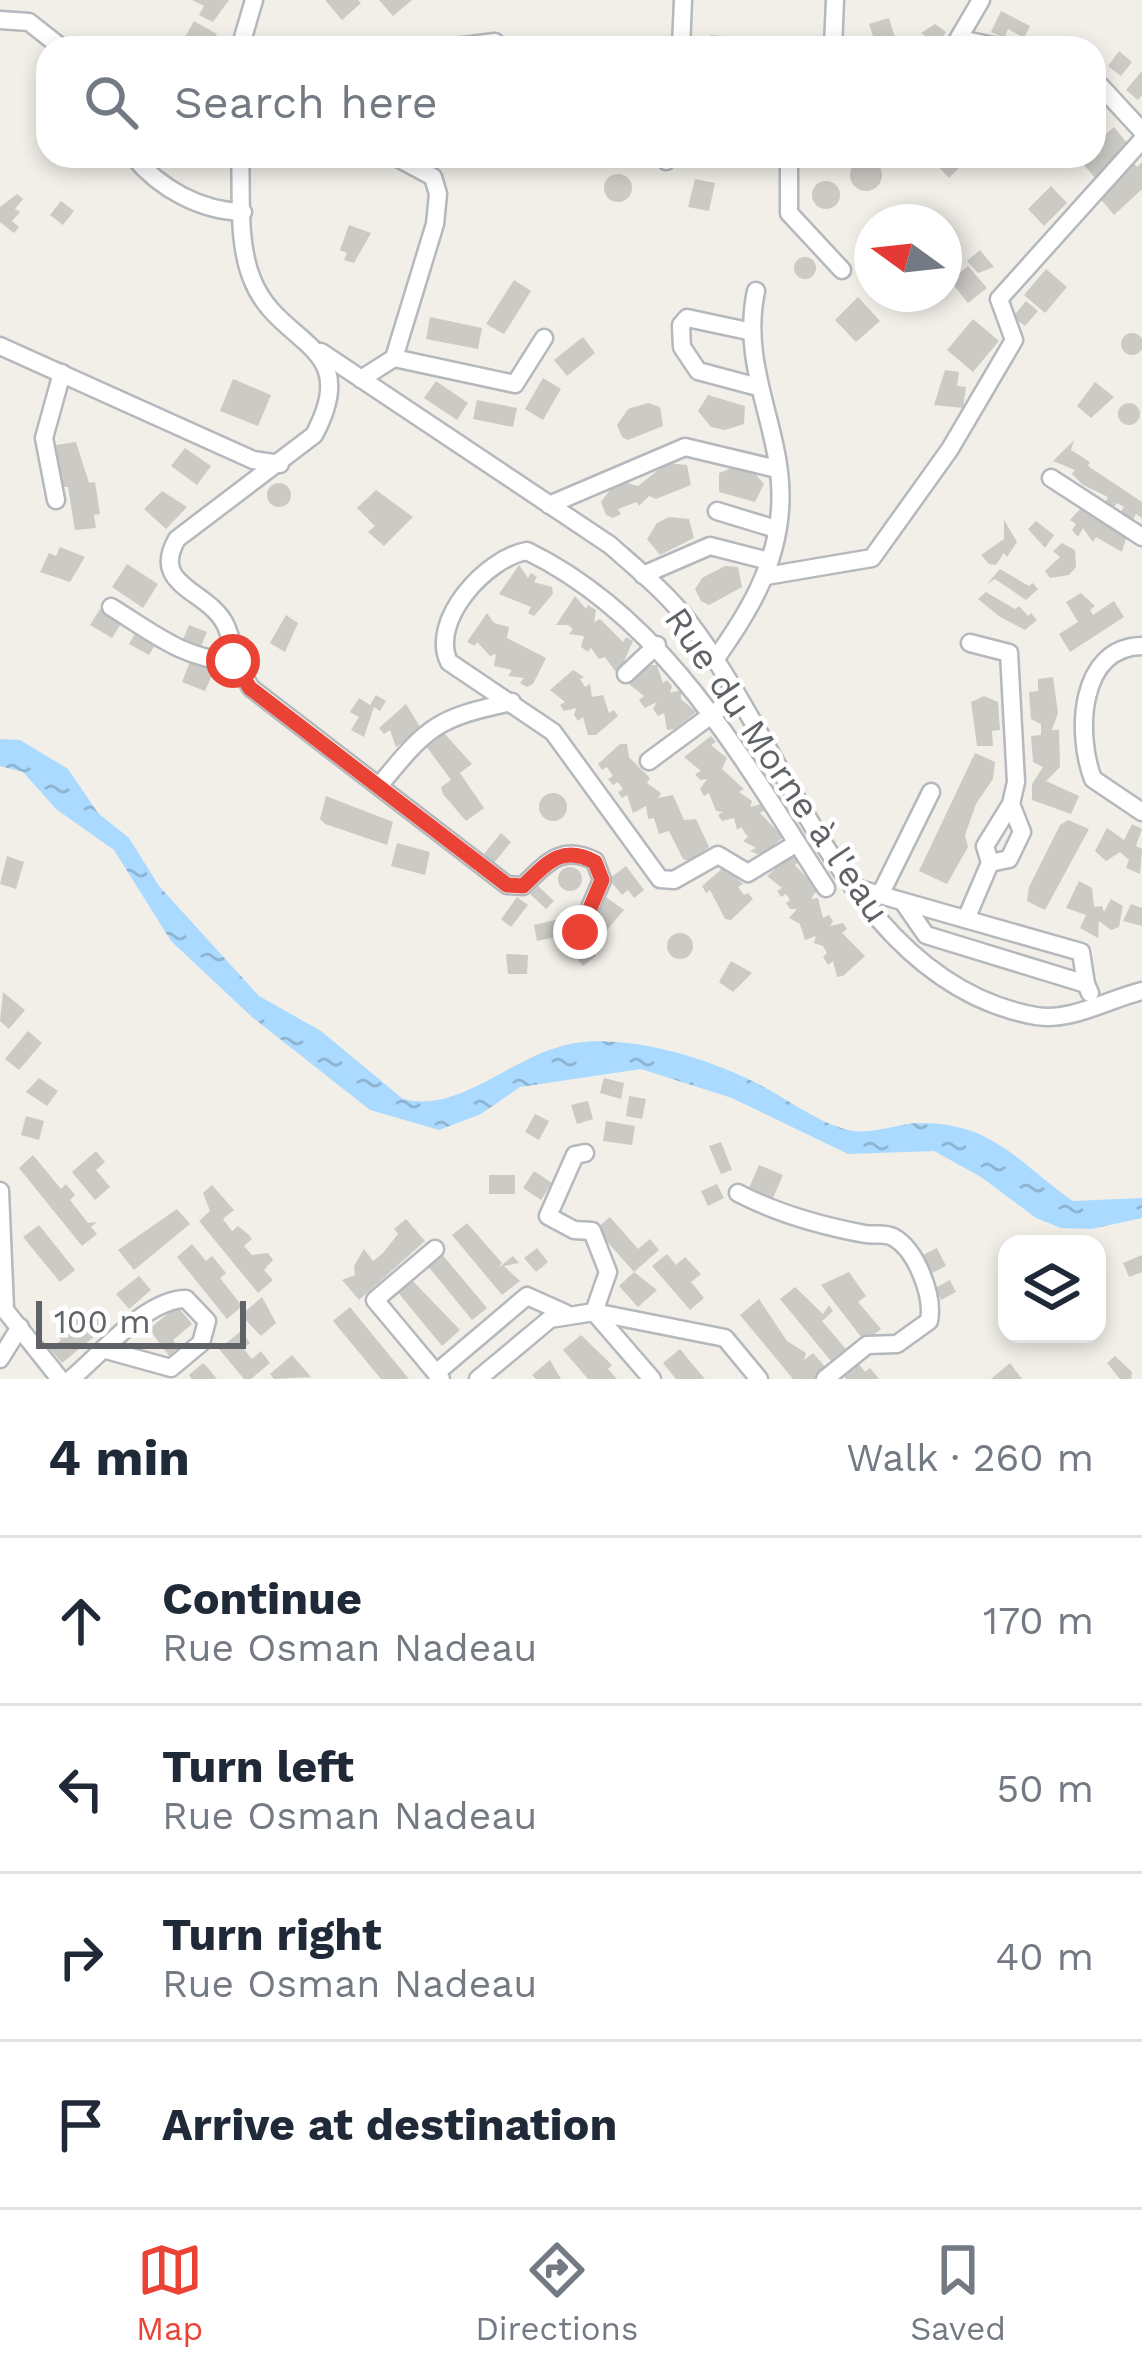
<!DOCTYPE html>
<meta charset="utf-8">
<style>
:root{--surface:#fff;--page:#f6f6f7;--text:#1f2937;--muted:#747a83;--line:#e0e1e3;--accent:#ea4335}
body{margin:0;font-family:"Work Sans",sans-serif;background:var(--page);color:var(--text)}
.controls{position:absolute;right:36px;bottom:36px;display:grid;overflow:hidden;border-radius:24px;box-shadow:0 6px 18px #0003}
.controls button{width:108px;height:108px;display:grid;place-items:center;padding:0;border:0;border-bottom:3px solid var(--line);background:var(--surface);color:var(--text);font:60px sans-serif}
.compass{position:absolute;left:854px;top:204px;width:108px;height:108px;border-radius:50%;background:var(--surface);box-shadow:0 6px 18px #0003;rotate:285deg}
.scale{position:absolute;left:36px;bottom:30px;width:210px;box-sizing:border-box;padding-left:12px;border:6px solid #5f6368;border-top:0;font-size:33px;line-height:42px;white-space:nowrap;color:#5f6368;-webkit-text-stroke:9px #fff;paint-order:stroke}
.stop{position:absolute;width:36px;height:36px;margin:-27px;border:9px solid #ea4335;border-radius:50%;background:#fff}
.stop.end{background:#ea4335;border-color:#fff;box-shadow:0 3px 12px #0008}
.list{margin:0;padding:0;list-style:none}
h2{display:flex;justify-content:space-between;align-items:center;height:156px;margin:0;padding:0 48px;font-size:51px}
h2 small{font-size:39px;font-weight:400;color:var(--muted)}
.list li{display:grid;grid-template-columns:78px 1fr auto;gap:36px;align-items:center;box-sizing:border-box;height:168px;padding:0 48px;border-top:3px solid var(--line)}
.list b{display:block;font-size:45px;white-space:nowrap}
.list p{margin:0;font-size:39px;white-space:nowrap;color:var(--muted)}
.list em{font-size:39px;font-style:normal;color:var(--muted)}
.icon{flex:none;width:66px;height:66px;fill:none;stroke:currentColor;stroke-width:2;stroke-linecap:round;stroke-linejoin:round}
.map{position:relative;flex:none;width:1142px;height:1379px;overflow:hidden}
.search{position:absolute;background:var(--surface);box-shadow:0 6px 18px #0003;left:36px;right:36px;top:36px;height:132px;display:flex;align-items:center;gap:30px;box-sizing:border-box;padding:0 42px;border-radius:36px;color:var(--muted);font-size:45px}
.sheet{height:828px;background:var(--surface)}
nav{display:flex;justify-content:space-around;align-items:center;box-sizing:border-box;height:168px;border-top:3px solid var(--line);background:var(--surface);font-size:33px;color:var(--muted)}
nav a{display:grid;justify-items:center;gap:6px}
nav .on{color:var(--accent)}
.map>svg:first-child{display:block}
</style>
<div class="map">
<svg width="1142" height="1379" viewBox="0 0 1142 1379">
<defs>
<pattern id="water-ripples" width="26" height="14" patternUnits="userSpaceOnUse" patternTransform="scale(3)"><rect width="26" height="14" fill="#aadaff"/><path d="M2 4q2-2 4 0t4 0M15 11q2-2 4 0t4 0" fill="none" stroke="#8eb4d2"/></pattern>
</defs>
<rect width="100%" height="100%" fill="#f1efe8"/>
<path fill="url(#water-ripples)" d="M0 739 20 740 68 769 98 813 129 838 159 886 259 996 321 1031 403 1099C463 1115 517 1048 583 1042 639 1037 710 1059 760 1085 787 1099 811 1118 841 1128 869 1138 894 1123 922 1123 994 1123 1022 1166 1073 1201L1142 1198V1218L1091 1229 1061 1228 1036 1218 981 1177 934 1151 848 1154 732 1098 641 1069 520 1087 481 1114 439 1130 370 1110 252 1017 171 941 114 850 56 809 23 772 0 766Z"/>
<g fill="#cccac5">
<path d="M192 0H229L213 22 199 15 204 6Z"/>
<path d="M325 0H358L361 3 342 20Z"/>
<path d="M379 0H412L393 16Z"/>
<path d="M1001 11 1030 26 1024 38 1008 29 1004 38 991 32Z"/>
<path d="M889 18 898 47 868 48 866 42 874 39 869 24Z"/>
<path d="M194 21 217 34 209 48H179Z"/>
<path d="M935 24 946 32 938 44 921 33Z"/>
<path d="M710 35 733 37 732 48H710Z"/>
<path d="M1119 51 1132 62 1121 76 1108 66Z"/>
<path d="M1142 71V95L1138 100 1126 90Z"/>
<path d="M1114 127 1128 144 1095 178 1080 160 1094 156V144Z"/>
<path d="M938 156H951L961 166 949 178 936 164Z"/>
<circle cx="866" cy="175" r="16"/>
<path d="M1133 162 1137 167 1142 162V189L1114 215 1098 196Z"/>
<circle cx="618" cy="188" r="14"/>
<path d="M695 179 715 183 709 211 688 207Z"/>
<circle cx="826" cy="195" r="14"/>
<path d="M1051 186 1067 203 1044 226 1028 209Z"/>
<path d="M17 194 23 199 15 209 20 212 12 221 19 227 14 233 0 222V207Z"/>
<path d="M61 201 74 211 63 225 50 215Z"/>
<path d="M349 225 371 233 354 263 344 260 347 253 340 250Z"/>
<path d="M980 250 994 267 978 273 967 261Z"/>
<circle cx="805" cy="268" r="11"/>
<path d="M968 266 987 288 968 303 950 281Z"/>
<path d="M1046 269 1067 287 1045 313 1024 295Z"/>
<path d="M514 280 531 291 504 334 486 324Z"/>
<path d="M858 297 880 321 856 342 835 320Z"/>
<path d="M1026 301 1038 311 1025 326 1013 317Z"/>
<path d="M430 317 482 328 478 349 426 339Z"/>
<path d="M973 319 999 341 973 372 947 350Z"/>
<circle cx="1132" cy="344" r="11"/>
<path d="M583 337 595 353 567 376 554 360Z"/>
<path d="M945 370 959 372 957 386 966 387 963 408 934 405Z"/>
<path d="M543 378 561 389 543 420 525 409Z"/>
<path d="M233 379 271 395 258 426 220 411Z"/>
<path d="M436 381 468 403 457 420 424 398Z"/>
<path d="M1095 382 1114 397 1091 418 1077 406Z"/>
<path d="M708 395 745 406 744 424 725 430 711 427 698 411Z"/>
<path d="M477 400 517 408 513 427 473 419Z"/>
<circle cx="1129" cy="414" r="11"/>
<path d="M648 403 660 407 663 426 628 440 622 437 617 425 628 409Z"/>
<path d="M1074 440 1071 450 1090 462 1088 466 1142 502V518L1136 514 1132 521 1120 513 1124 507 1117 503 1113 508 1105 503 1108 497 1083 485 1072 474 1075 470 1053 461Z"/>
<path d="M76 442 89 483 95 482 100 514 94 515 96 528 75 530 68 487H63L56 445Z"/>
<path d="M185 448 211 466 197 485 171 466Z"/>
<path d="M667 463 687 465 691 485 656 499 649 496 639 506 637 502 618 509 621 514 613 518 606 515 601 502 612 487 624 482 638 486Z"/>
<path d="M737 466 751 469 764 484 755 502 719 492V473Z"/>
<circle cx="279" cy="495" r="12"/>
<path d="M376 490 413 517 384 546 368 532 375 526 357 508Z"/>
<path d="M162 491 187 507 166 529 144 509Z"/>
<path d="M1084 505 1127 535 1122 552 1096 537 1093 542 1083 528 1078 537 1072 530 1076 524 1070 520Z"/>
<path d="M669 517 689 519 694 538 660 555 647 539 657 523Z"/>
<path d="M1004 520 1017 542 1007 557 1004 553 996 565 989 564 981 555 1004 539Z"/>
<path d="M1036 521 1054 535 1045 548 1028 529Z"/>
<path d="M1062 543 1075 550 1076 567 1069 575 1050 578 1045 571 1060 557 1053 551Z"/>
<path d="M60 547 85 557 70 582 40 572 49 553 56 556Z"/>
<path d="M127 564 158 584 143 608 112 587Z"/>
<path d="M519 565 528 578 531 573 537 577 534 582 552 587 553 594 534 616 528 613 531 607 499 594Z"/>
<path d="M725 566 738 567 742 587 709 605 701 601 695 589 702 578Z"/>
<path d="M1000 569 1029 586 1033 583 1038 589 1026 600 995 579 987 584Z"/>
<path d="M986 592 1015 609 1019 606 1028 616 1031 613 1037 620 1025 630 1000 617 978 599Z"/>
<path d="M1081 593 1095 606 1090 610 1093 615 1114 601 1124 617 1070 652 1059 634 1078 622 1066 602Z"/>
<path d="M575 596 586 609 588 605 596 610 594 622 600 619 623 642 626 637 633 641 621 668 615 671 605 657 599 659 591 648 588 652 581 647 584 636 569 634 573 629 568 625H556Z"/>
<path d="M100 609 122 622 112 638 90 625Z"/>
<path d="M487 613 494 623 509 627 507 638 546 658 533 684 527 687 520 683 524 678 508 676 512 670 494 666 496 654 490 656 477 642 475 646 467 642Z"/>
<path d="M286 615 298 623 285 652 270 643Z"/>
<path d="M189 625 207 632 200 649 182 642Z"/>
<path d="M135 634 155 645 149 655 129 644Z"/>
<path d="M191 659 215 668 205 691 182 682Z"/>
<path d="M650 665H657L663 683 667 680 672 686 670 693 681 690V699L696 712 675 729 667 730 664 713 658 716 653 709 657 702 645 708 639 700 644 696 629 684Z"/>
<path d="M573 670 584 677 580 679 585 687 590 684 592 697 603 695 609 713 614 710 618 716 596 735H588L583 717 578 721 574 715 576 708 564 711 560 705 565 702 550 690Z"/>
<path d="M1053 677 1058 713 1052 730H1059L1060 767 1046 781 1079 796 1071 814 1032 800V784L1043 767 1033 762 1031 736 1041 735V724L1031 719 1029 692 1038 691V679Z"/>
<path d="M376 695 386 701 380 711 374 707 364 737 351 730 359 717 350 712 359 698 370 705Z"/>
<path d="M984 696 998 702 1000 730 992 731 993 746H977L971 702Z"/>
<path d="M406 704 422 730 396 747 390 730 384 734 379 728Z"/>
<path d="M443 732 472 764 460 773 484 808 466 821 443 794 441 787 451 780 426 746Z"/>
<path d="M711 736 716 742 711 745 727 758 722 769 744 789 739 792 752 801 750 807 761 804 765 810 760 813 783 837 762 856 750 851 756 848 743 841 748 837 741 827 737 830 734 818 722 821 718 815 723 812 716 811 709 793 704 796 700 789 707 779 700 780 695 774 701 771 684 757Z"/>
<path d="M620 744H627L629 757 650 778 647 783 661 793 658 798 673 795 684 820 696 819 709 847 690 861 683 859 669 831 659 834 654 818 648 819 646 806 633 813 627 795 622 798 618 792 623 789 618 782 613 785 608 779 613 776 607 767 602 770 598 764Z"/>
<path d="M975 753 995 762 993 779 976 804 965 835 968 847 947 884 919 871Z"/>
<circle cx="553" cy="807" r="14"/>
<path d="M326 796 393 822 387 845 325 824 320 819Z"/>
<path d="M1068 820 1089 829 1045 910 1027 901 1029 887 1060 825Z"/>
<path d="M1132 824 1142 829 1136 846 1142 849 1140 874 1126 868 1129 860 1120 852 1106 861 1095 851 1107 828 1124 840Z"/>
<path d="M501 833 511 842 494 863 484 854Z"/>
<path d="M397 843 430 852 425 875 391 866Z"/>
<path d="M7 856 24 862 16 889 0 884Z"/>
<path d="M789 856H796L800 861 795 865 818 889 811 899 818 898 823 918 829 915 833 921 830 926 843 923 847 929 842 933 865 956 843 976 837 977 833 961 828 965 823 957 827 953 823 946 814 943 816 936 805 940 800 924 789 918 797 909H790L786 903 790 900 786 894 781 897 777 891 782 888 767 876Z"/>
<path d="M626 866 644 890 634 898 628 890 622 895 609 879Z"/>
<path d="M724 867 743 884 738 887 744 895 748 893 753 899 731 920 725 919 710 890 706 893 702 886Z"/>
<circle cx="570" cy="879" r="12"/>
<path d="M1079 881 1092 888 1094 907 1102 906 1104 912 1111 899 1123 906 1119 927 1111 930 1099 921 1098 938 1080 928 1086 915 1066 908Z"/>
<path d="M538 886 554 901 546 909 530 894Z"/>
<path d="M603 895 624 910 601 937 587 926Z"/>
<path d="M517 897 528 905 511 927 501 919Z"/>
<path d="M1131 904 1142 908V926L1123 921Z"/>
<path d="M564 918 569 934 537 941 534 925Z"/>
<circle cx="680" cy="946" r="13"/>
<path d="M579 935 596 956 583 966 567 946Z"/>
<path d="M506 954 528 955 527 974H508Z"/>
<path d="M731 961 752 973 733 992 719 982Z"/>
<path d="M3 992 25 1010 9 1029 0 1021Z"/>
<path d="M28 1031 42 1043 19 1070 5 1059Z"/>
<path d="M39 1078 58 1091 47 1106 26 1092Z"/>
<path d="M604 1078 624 1083 621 1099 600 1093Z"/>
<path d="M629 1096 646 1099 642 1119 626 1116Z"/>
<path d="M588 1101 593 1119 577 1124 571 1105Z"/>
<path d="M535 1114 549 1121 539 1140 525 1132Z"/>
<path d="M26 1116 44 1121 39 1140 21 1135Z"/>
<path d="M606 1121 635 1126 632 1145 603 1141Z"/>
<path d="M721 1142 732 1170 721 1174 709 1146Z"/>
<path d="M96 1151 105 1162 96 1170 110 1187 95 1200 72 1172Z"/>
<path d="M33 1155 61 1189 66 1184 75 1195 70 1200 88 1223 97 1222 91 1227 97 1234 82 1246 19 1168Z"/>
<path d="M759 1165 783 1175 773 1198 749 1188Z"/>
<path d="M534 1171 552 1183 541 1200 523 1188Z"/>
<rect x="489" y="1175" width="26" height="19"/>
<path d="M717 1184 724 1198 708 1206 701 1191Z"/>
<path d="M212 1185 234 1210 223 1219 232 1231 238 1226 249 1235 252 1239 244 1246 252 1255 268 1253 273 1260 264 1270 273 1280 258 1293 199 1221 210 1211 203 1193Z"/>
<path d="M177 1209 190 1224 134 1270 118 1250Z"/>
<path d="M610 1217 638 1249 650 1239 659 1250 634 1272 596 1229Z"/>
<path d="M406 1219 425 1241 359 1300 342 1280 355 1275 354 1266 364 1249 373 1261 383 1253 398 1234 394 1229Z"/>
<path d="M467 1223 502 1263 498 1268 513 1256 519 1263 504 1266 520 1281 502 1295 452 1235Z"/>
<path d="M39 1225 75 1270 60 1282 23 1237Z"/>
<path d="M192 1244 206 1261 212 1256 226 1273 220 1278 242 1306 227 1319 177 1257Z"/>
<path d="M537 1248 548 1262 536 1272 524 1258Z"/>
<path d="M937 1248 946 1266 932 1273 923 1255Z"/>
<path d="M441 1253 487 1308 472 1320 427 1265Z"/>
<path d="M667 1254 676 1265 685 1257 701 1274 691 1282 704 1298 690 1310 652 1266Z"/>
<path d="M1142 1255V1272L1129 1277 1123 1263Z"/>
<path d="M634 1272 657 1290 638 1307 619 1286Z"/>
<path d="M849 1272 866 1296 858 1302 881 1329 865 1342 821 1285Z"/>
<path d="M139 1276 151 1290 129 1309 116 1294Z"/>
<path d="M410 1278 460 1330 442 1346 396 1290Z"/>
<path d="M950 1280 956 1292 941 1300 935 1288Z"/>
<path d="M795 1287 823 1314 829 1305 833 1311 822 1321 850 1354 835 1366 780 1299Z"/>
<path d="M262 1297 276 1323 261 1336 241 1315Z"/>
<path d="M759 1299 787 1341 806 1353 804 1360 813 1353 826 1368 819 1379H793L740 1315Z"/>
<path d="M177 1306 192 1324 173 1340 179 1348 169 1356 149 1329Z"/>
<path d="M350 1307 358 1317 409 1379H381L333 1321Z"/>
<path d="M94 1312 106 1327 62 1363 50 1349 61 1340 57 1335 78 1317 82 1321Z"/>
<path d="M241 1331 250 1343 243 1348 252 1359 261 1351 270 1363 251 1379H244L219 1349Z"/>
<path d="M581 1335 612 1365 608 1369 617 1379H588L563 1350Z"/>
<path d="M680 1349 688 1359 705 1379H676L663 1363Z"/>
<path d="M292 1355 311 1377 274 1379 270 1374Z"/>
<path d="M1115 1356 1132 1372 1131 1379H1120L1107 1363Z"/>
<path d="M855 1359 865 1372 870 1368 879 1379H846L839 1371Z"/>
<path d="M550 1360 561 1379H536L532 1375Z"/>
<path d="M203 1363 208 1368 217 1379H192L189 1375Z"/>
<path d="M1010 1363 1022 1379H991Z"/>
</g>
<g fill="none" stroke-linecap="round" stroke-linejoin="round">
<g stroke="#b5b8bc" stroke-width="21">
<g id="minor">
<path d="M0 20 29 22 62 48"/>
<path d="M960 39 1003 48"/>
<path d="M240 48 254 0"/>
<path d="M448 48 495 42"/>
<path d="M681 48 683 0"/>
<path d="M833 48 835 0"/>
<path d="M953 48 981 0"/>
<path d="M1094 79 1142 131"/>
<path d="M133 156C160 189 201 211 243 212"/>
<path d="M240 156C242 195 237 242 252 279 278 347 364 342 314 435L177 539C149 587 210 590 226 626 235 648 237 667 251 688L507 885 523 886C547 863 561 844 595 861L602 880 580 931"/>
<path d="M789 156V213L842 270"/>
<path d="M666 161 667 156"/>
<path d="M748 331 687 318 681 325 682 347 698 371 758 387"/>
<path d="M0 346 253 460 280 464"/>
<path d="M321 352 610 545C637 569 667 593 689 622 789 752 853 984 1036 1016 1071 1022 1109 999 1142 991"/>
<path d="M394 358 515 384 544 338"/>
<path d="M361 379 394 358 435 224 438 194 433 177 394 156"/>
<path d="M1051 478 1142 537"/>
<path d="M56 500 44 438 62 373"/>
<path d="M549 505 685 447 777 469"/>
<path d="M717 511 776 529"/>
<path d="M643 575 710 546 769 561"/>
<path d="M766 576 872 558 950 449 1014 340 999 299 1142 140"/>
<path d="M111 607C150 631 186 661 233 661"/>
<path d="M1142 646C1078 647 1076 735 1093 779L1142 812"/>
<path d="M714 661C747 615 776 568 780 510 786 434 739 371 756 291"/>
<path d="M626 674 657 645"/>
<path d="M649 761 737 696"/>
<path d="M379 786C428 726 436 718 512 702"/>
<path d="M797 843 748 873 718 855 674 880 660 879 553 732 449 662C429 621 486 558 527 551 667 619 744 762 826 888"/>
<path d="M990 863 1009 859 1022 832 1011 804"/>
<path d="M856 888 1081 952 1086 984"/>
<path d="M880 895 931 792"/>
<path d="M903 902 926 935 1086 984 1090 993"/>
<path d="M966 919 990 863 985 846 1011 804 1016 782 1009 653 970 643"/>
<path d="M585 1153 575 1155 548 1216 574 1230 592 1231 608 1272 594 1312 652 1379"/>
<path d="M0 1191 5 1309"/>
<path d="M738 1193C778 1214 822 1226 865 1234 875 1236 883 1232 893 1237 916 1249 934 1296 929 1321L897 1344 867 1345 825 1379"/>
<path d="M435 1249 375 1300 441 1379"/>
<path d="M1 1305 60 1379"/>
<path d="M0 1359 20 1327"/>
<path d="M436 1373 527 1296 565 1313"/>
<path d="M71 1379C101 1354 146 1299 186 1299L207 1321 201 1343 171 1368 106 1350"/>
<path d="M478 1379 550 1319 594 1312 725 1338 759 1379"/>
</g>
</g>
<use href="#minor" stroke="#fff" stroke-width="16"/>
</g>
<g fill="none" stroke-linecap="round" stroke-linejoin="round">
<path stroke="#ea4335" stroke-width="15" d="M233 661 250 688 507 885 523 886C547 863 562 844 595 862L602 880 580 932"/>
</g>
<g text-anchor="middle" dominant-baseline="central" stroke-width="9" stroke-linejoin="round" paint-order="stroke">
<g font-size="36" fill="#5f6368" stroke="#fff">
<text transform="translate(777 765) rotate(56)">Rue du Morne à l'eau</text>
</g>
</g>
</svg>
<div class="controls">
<button><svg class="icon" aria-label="layers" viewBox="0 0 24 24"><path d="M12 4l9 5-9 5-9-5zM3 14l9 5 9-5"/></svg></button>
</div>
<svg class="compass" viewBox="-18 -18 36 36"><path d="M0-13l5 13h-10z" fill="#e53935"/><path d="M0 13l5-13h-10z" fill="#747a83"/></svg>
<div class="scale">100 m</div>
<div class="stop" style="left:233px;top:661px"></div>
<div class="stop end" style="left:580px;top:932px"></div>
<div class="search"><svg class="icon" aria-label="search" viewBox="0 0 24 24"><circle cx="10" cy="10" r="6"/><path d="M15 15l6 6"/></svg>Search here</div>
</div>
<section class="sheet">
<h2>4 min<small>Walk · 260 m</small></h2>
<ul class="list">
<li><svg class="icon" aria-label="ahead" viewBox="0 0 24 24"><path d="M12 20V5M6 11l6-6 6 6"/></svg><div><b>Continue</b><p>Rue Osman Nadeau</p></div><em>170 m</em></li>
<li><svg class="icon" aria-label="left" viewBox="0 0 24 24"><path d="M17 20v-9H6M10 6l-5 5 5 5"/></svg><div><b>Turn left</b><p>Rue Osman Nadeau</p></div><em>50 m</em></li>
<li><svg class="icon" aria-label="right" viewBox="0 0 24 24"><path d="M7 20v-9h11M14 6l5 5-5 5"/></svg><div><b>Turn right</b><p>Rue Osman Nadeau</p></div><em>40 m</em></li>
<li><svg class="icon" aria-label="arrive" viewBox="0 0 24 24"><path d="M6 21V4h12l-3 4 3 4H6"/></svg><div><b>Arrive at destination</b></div></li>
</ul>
</section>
<nav>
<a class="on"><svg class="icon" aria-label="map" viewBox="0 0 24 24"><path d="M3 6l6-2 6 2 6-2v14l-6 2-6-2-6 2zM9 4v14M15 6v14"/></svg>Map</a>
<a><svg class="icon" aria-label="directions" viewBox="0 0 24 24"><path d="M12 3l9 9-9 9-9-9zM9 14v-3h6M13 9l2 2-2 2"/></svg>Directions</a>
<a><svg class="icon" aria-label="saved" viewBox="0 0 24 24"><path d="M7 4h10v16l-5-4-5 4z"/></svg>Saved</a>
</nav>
